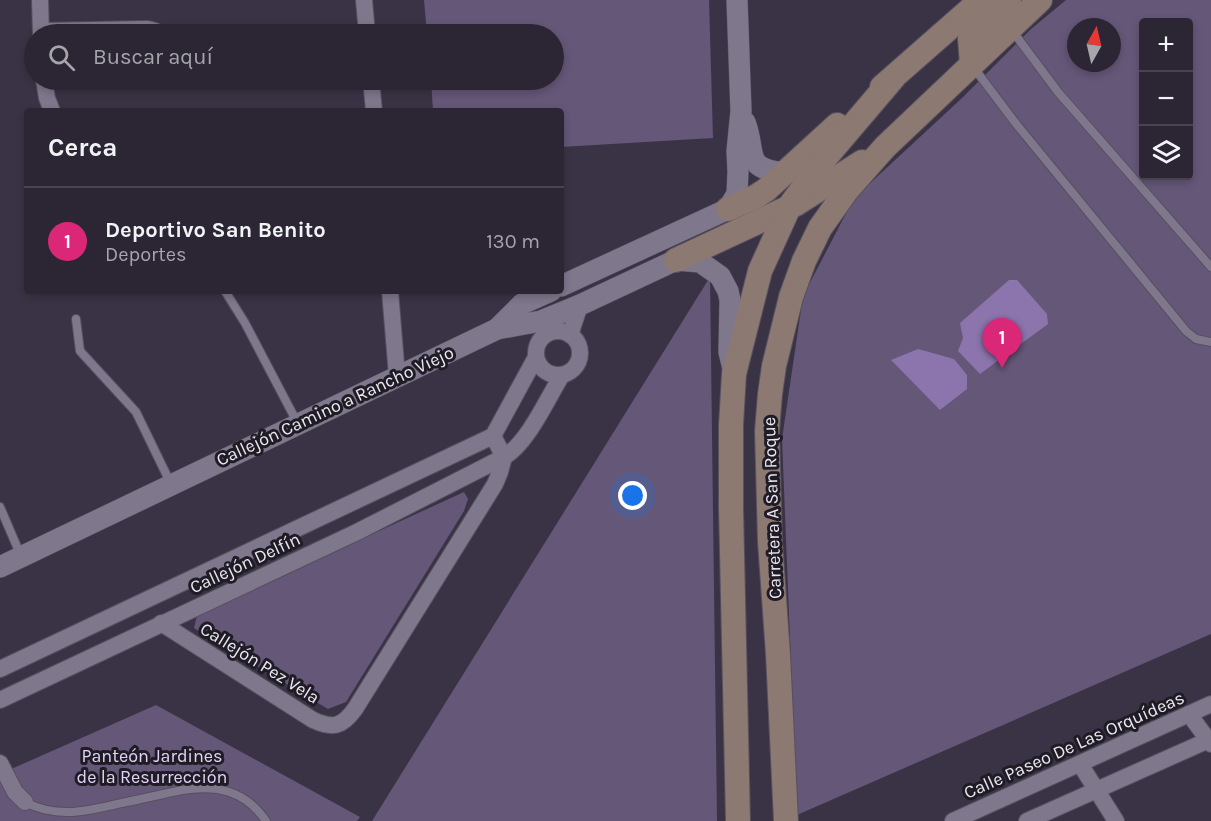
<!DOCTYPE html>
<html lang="es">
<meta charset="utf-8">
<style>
:root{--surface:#2c2634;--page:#342e3c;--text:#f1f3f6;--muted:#a6a5ac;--line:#48434f;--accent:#db2777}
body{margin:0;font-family:Karla,sans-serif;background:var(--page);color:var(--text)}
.controls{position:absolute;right:18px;top:18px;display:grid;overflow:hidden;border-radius:6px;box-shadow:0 3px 9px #0003}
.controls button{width:54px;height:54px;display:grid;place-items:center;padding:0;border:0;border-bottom:2px solid var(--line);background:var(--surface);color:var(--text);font:30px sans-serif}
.compass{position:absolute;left:1067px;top:18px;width:54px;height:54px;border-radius:50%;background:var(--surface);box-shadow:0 3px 9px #0003;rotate:8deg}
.you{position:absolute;left:633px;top:496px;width:21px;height:21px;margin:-15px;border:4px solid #fff;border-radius:50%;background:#1a73e8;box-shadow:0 0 0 9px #1a73e833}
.badge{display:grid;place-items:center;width:39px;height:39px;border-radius:50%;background:var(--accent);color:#fff;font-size:20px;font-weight:700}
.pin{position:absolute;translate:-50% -50px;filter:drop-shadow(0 2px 3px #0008)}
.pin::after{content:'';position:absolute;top:32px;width:21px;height:18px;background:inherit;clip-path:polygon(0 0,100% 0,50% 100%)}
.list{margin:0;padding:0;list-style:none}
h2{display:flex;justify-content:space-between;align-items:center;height:78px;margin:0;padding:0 24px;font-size:26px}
h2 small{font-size:20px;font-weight:400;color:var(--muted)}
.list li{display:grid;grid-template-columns:39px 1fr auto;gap:18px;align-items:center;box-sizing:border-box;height:108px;padding:0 24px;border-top:2px solid var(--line)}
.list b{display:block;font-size:22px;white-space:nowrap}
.list p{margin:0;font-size:20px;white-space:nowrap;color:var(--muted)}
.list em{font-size:20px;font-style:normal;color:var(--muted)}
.icon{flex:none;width:33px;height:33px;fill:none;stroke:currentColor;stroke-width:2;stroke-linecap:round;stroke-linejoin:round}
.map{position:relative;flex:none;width:1211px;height:821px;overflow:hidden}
.search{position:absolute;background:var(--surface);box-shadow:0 3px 9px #0003;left:24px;top:24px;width:540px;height:66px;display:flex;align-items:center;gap:15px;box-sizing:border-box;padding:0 21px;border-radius:33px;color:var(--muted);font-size:22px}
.panel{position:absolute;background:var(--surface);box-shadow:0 3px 9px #0003;left:24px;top:108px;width:540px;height:186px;border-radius:6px}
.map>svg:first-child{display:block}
</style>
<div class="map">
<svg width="1211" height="821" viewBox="0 0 1211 821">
<rect width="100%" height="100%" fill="#3a3345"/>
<g fill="#655778" fill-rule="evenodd">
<path d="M424 0H709L713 138 561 147V111H433L431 80H554V34H427Z"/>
<path d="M1066 0H1211V634L797 815 782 439 803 296 854 198 961 99 1031 29ZM1144 22H1188V176H1144ZM1076 27H1112V63H1076Z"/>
<path d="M710 277 717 821H372Z"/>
<path d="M464 492 468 499 464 511 346 702 328 709 194 628 197 616 202 612Z"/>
<path d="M156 705 360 817 357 821H0V774Z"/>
</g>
<g fill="#8c74ad">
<path d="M1009 280H1017L1047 314 1048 324 980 374 958 351 963 338 960 323Z"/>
<path d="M918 349 954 359 967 375V389L940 410 891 360Z"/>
</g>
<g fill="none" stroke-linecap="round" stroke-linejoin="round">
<g stroke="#56505f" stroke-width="10">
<g id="service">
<path d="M41 27 147 25C154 26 162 28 164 34"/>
<path d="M1011 29 1058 92 1211 267"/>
<path d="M974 68 1017 125 1186 331 1196 339 1211 342"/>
<path d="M225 291 245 323 298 424"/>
<path d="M76 319 80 351 136 412 171 484"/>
<path d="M0 507 21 556"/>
<path d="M25 802C57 819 89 811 122 803 142 799 162 794 182 790 217 785 245 790 266 821"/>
</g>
</g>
<g stroke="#56505f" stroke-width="18">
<g id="minor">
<path d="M40 0 41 34"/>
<path d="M364 0 367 34"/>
<path d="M44 80 47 98 52 111"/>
<path d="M371 80 374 111"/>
<path d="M390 291 397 376"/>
<circle cx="558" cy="353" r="22"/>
<path d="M570 335 580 305"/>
<path d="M493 436 536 357"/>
<path d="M161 623 313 720C333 729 342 727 355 709L495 484 500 472 504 457 493 436"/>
<path d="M0 669 493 436"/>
<path d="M0 700 355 533 504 457C528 443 547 399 562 375"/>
<path d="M1189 714 1211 744"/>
<path d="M0 763 15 792 25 802"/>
<path d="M1080 764 1116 821"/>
<path d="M953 821 1211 704"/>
<path d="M1027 821 1211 739"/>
</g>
</g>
<g stroke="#56505f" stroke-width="22">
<g id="tertiary">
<path d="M745 122C757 154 742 168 784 173"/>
<path d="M561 286 728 209 737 194 738 171 737 151 741 111 737 0"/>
<path d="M497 329 522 304 551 291"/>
<path d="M0 567 497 329 541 321 580 305 676 260 700 262 720 276 728 291 730 300 729 352 734 373"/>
</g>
</g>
<g stroke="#56505f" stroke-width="26">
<g id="secondary">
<path d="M972 65 970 39 1009 0"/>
<path d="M882 87 981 0"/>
<path d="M728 209 755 197 766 190 837 125"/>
<path d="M676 260 796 204 862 162"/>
<path d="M738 821 731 508V425L734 374 760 271 789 207 826 157 894 77"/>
<path d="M786 821 778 654 770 542 767 431 770 394 774 366 791 297 804 261 820 228 847 190 885 147 1040 0"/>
</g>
</g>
<use href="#service" stroke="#7f778c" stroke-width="8"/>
<use href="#minor" stroke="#7f778c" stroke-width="16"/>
<use href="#tertiary" stroke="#7f778c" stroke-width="21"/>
<use href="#secondary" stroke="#8b7972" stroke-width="24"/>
</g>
<g text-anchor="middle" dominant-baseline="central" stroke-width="6" stroke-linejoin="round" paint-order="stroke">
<g font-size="18" fill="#ece8f3" stroke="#201c25">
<text transform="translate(335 406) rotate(-25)">Callejón Camino a Rancho Viejo</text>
<text transform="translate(772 508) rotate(-92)">Carretera A San Roque</text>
<text transform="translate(245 563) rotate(-25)">Callejón Delfín</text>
<text transform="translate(260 663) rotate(32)">Callejón Pez Vela</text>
<text transform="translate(1074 745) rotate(-24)">Calle Paseo De Las Orquídeas</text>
</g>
<g font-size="18" fill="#e0d3f5" stroke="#201c25">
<text x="152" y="756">Panteón Jardines<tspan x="152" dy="21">de la Resurrección</tspan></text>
</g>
</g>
</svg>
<div class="controls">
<button>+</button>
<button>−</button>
<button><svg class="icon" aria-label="layers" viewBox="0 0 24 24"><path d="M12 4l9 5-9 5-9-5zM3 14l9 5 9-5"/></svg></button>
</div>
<svg class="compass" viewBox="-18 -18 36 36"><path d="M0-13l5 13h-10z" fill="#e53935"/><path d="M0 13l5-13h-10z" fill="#a6a5ac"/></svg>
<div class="you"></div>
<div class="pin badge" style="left:1002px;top:368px">1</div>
<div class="search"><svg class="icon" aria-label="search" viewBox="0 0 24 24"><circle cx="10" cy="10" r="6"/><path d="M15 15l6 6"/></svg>Buscar aquí</div>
<section class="panel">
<h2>Cerca<small></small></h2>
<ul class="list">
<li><span class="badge">1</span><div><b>Deportivo San Benito</b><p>Deportes</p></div><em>130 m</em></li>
</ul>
</section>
</div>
